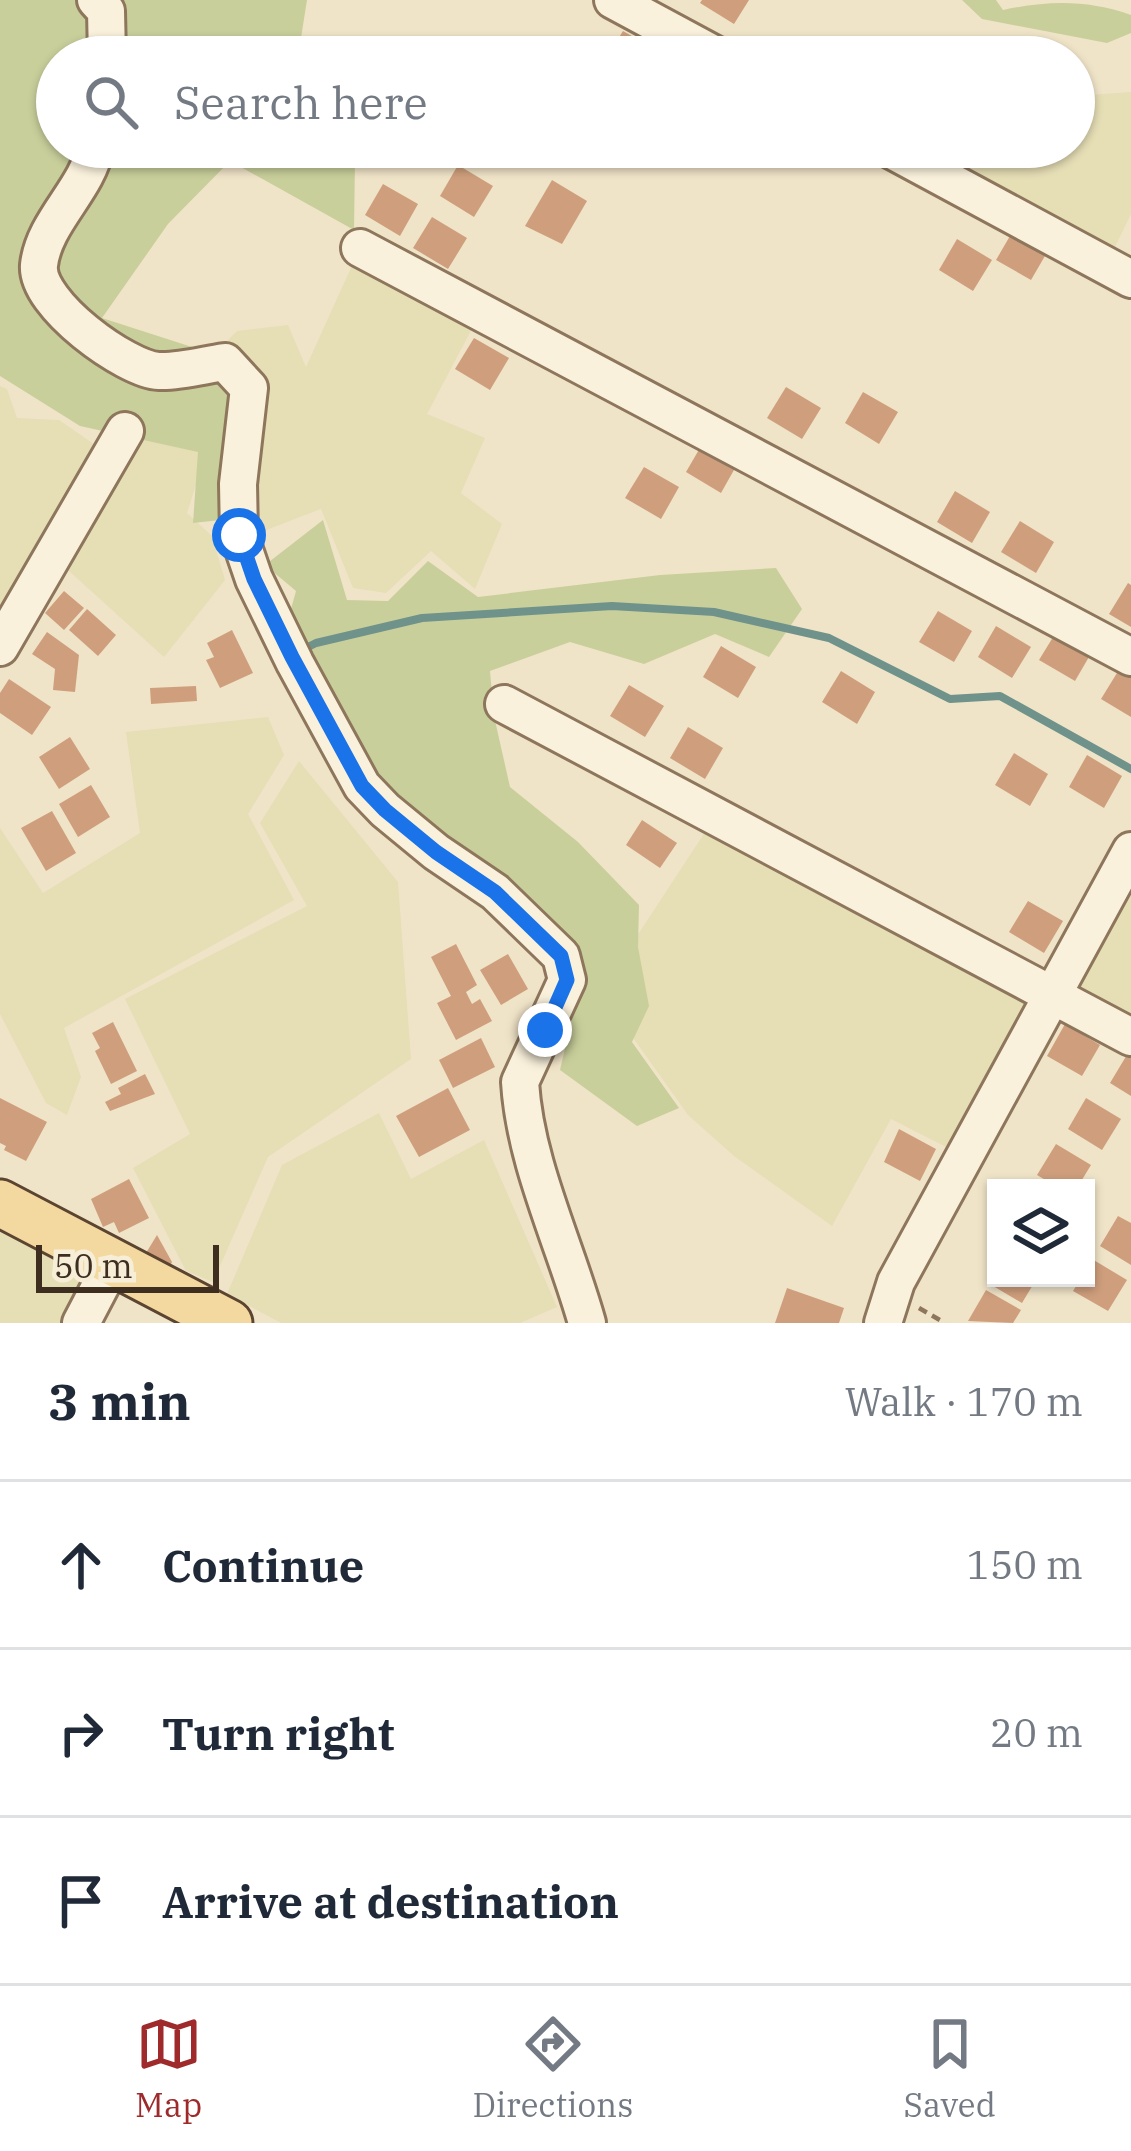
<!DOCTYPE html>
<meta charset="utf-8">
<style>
:root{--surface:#fff;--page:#f6f6f7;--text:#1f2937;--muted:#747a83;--line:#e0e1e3;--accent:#9e2a2b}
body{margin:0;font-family:"IBM Plex Serif",serif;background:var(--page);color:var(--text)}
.controls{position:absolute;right:36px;bottom:36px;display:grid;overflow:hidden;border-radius:0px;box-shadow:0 3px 9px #0004}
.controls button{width:108px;height:108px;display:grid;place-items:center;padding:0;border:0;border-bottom:3px solid var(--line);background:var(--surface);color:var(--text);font:60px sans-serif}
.scale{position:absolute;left:36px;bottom:30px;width:183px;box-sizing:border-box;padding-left:12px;border:6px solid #3d2e20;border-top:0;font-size:33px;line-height:42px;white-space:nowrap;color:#3d2e20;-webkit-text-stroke:9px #f7eed8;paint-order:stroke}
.stop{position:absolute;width:36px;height:36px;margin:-27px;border:9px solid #1a73e8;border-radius:50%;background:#fff}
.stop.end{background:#1a73e8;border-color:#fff;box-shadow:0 3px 12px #0008}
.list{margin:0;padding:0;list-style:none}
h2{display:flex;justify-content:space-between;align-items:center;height:156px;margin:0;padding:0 48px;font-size:51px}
h2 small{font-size:39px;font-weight:400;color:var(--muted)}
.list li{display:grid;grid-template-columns:78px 1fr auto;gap:36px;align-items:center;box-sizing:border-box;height:168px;padding:0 48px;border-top:3px solid var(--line)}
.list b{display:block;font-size:45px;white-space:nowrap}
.list em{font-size:39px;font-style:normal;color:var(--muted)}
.icon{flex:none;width:66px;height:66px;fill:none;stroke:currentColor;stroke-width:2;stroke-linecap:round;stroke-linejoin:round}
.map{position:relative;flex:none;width:1131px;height:1323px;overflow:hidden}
.search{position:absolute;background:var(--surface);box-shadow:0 3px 9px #0004;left:36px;right:36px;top:36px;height:132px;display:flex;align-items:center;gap:30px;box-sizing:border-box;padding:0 42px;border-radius:66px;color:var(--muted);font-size:45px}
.sheet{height:660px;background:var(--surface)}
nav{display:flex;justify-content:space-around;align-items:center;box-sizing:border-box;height:168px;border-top:3px solid var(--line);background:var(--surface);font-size:33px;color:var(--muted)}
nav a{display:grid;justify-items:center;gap:6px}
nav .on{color:var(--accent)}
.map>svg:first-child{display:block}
</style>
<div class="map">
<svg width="1131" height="1323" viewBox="0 0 1131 1323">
<rect width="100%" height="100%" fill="#f0e4c8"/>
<g fill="#e6deb5">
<path d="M1131 92V214L1112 253 931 159 939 147H1074V96Z"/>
<path d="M354 261 475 323 427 414 485 438 461 493 502 524 475 589 431 551 386 593 353 588 321 509 251 536 255 363 221 347 237 331 288 325 306 367Z"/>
<path d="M0 386 7 389 17 418 59 420 101 449 0 624Z"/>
<path d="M146 422 209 444 187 513 212 536 225 580 164 657 58 561Z"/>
<path d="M268 717 284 755 248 814 294 900 64 1028 81 1077 67 1115 46 1103 0 1014V828L43 893 140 833 126 732Z"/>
<path d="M299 761 398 882 411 1059 268 1157 213 1282 186 1271 133 1168 190 1134 125 999 307 906 260 823Z"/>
<path d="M709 826 1033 998 954 1151 891 1119 832 1226 734 1156 688 1115 626 1028 620 962Z"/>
<path d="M1131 875V1020L1070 985Z"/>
<path d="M379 1113 411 1179 484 1140 557 1307 520 1323H281L227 1294 282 1165Z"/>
<path d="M0 1221 90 1268 68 1323H0Z"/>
</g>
<g fill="#c9cf9b">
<path d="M0 0H307L298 57H57V147H350L355 161 354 230 230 161 168 224 102 318 248 365 239 518 193 523 198 452 80 426 0 376Z"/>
<path d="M962 0H996L1003 10C1049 0 1089 0 1131 15V33L1107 43 982 19Z"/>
<path d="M323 520 347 600 388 601 428 561 478 597 660 575 776 568 802 609 769 657 715 634 644 664 570 642 490 671 494 716 510 787 578 842 639 905 638 947 649 1006 632 1042 679 1108 637 1126 560 1070 582 976 472 854 376 779 289 616 296 591 265 565Z"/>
</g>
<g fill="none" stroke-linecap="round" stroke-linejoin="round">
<path stroke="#6f938a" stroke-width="8" d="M300 651 316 643 422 618 612 606 714 612 829 638 950 699 1000 696 1131 769"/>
</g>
<g fill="#cf9f7d">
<path d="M702 0H749L734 24 700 3Z"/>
<path d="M623 31 658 51 655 57H607Z"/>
<path d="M458 165 493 186 474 217 440 196Z"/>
<path d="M552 180 587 201 562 244 525 226Z"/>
<path d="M383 184 418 204 400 236 365 215Z"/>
<path d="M432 217 467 238 448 269 413 248Z"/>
<path d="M1014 229 1049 249 1031 280 996 260Z"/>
<path d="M957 239 992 260 973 291 939 270Z"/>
<path d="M474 338 509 358 490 390 455 369Z"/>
<path d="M786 387 821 408 802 439 767 418Z"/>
<path d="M863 392 898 412 879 444 845 423Z"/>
<path d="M704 441 739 461 721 493 686 472Z"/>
<path d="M644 467 679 487 661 519 625 498Z"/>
<path d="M955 491 990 512 972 543 937 522Z"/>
<path d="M1020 521 1054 542 1036 573 1001 552Z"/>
<path d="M1128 583 1131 585V627L1109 614Z"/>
<path d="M64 591 84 608 64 630 45 613Z"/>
<path d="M87 609 116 635 98 656 69 630Z"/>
<path d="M938 611 972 631 954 662 919 642Z"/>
<path d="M996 626 1031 647 1012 678 978 657Z"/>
<path d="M1058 629 1093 650 1075 681 1039 660Z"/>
<path d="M232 630 253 673 220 688 206 660 214 657 207 643Z"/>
<path d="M47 632 79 655 75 692 53 690 55 669 32 654Z"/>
<path d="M721 646 756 667 738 698 703 677Z"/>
<path d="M1120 668 1131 675V717L1101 699Z"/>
<path d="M841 671 875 692 857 724 822 702Z"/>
<path d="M9 679 51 707 32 735 0 713V693Z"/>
<path d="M629 685 664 706 645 737 610 716Z"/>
<path d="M196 686 197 701 151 704 150 688Z"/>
<path d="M688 727 723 748 705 779 670 758Z"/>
<path d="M70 737 90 769 59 789 39 757Z"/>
<path d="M1014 753 1048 774 1030 806 995 785Z"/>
<path d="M1087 755 1122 776 1104 808 1069 787Z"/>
<path d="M91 785 110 817 78 837 59 804Z"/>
<path d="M52 811 76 853 46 871 21 828Z"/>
<path d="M642 820 677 843 660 868 626 845Z"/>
<path d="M1028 901 1063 921 1044 953 1009 932Z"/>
<path d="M456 944 477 985 466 992 472 1004 480 999 492 1021 456 1040 437 1003 451 996 431 957Z"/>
<path d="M508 954 528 989 501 1005 480 970Z"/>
<path d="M113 1022 137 1071 111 1084 95 1051 100 1048 92 1033Z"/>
<path d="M1065 1024 1100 1045 1082 1076 1047 1056Z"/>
<path d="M481 1038 495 1067 453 1088 439 1060Z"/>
<path d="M1131 1048V1096L1110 1083Z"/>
<path d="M145 1074 155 1094 110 1111 105 1102 121 1094 118 1088Z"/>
<path d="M448 1088 470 1130 419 1157 396 1116Z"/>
<path d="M0 1098 47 1122 26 1161 4 1150 6 1146 0 1143Z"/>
<path d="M1086 1098 1121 1119 1102 1150 1068 1129Z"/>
<path d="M899 1129 936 1149 920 1181 884 1162Z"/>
<path d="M1056 1144 1091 1165 1077 1188H1059L1037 1175Z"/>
<path d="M129 1179 149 1218 119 1233 114 1222 103 1227 91 1199Z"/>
<path d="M1118 1216 1131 1223V1265L1100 1246Z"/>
<path d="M157 1235 172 1262 170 1266 146 1253Z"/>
<path d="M1092 1259 1127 1280 1108 1311 1073 1291 1081 1278H1086Z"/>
<path d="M996 1269V1278H1037L1022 1303 988 1283Z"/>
<path d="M787 1288 844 1308 839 1323H775Z"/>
<path d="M986 1290 1021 1310 1013 1323 968 1321Z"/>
</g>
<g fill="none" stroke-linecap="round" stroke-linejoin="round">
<g stroke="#8d765c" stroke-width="42">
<g id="minor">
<path d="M96 0 106 11 107 57"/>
<path d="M613 0 719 57"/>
<path d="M95 147C88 189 44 221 39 265 35 304 127 370 159 371 180 372 204 365 225 362L249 388 238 484 239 535 254 579 295 663 362 786 385 810 436 852 495 892 561 956 567 980 520 1082C525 1164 565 1244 587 1323"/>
<path d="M886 147 1131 279"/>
<path d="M360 248 1131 657"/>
<path d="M0 647 125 431"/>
<path d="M504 704 1131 1037"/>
<path d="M81 1323 113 1262"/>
<path d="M883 1323 896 1282 1131 851"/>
</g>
</g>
<g stroke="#5b4430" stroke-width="51">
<path id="major" d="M0 1203 229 1323"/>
</g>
<path stroke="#8d765c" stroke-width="4.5" stroke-dasharray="9 6" stroke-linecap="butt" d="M919 1308 945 1323"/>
<use href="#minor" stroke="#faf1dc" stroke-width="36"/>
<use href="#major" stroke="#f3d9a0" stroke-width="45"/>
</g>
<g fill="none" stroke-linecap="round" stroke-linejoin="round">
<path stroke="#1a73e8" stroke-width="15" d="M239 535 254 579 292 657 362 786 385 810 436 852 495 892 561 956 567 980 545 1030"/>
</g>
</svg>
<div class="controls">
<button><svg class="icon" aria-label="layers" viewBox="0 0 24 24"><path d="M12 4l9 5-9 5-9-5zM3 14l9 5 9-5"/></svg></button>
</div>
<div class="scale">50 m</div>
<div class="stop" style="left:239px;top:535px"></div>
<div class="stop end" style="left:545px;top:1030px"></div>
<div class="search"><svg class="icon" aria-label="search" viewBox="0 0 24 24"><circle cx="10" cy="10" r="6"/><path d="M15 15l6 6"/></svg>Search here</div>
</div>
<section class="sheet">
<h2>3 min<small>Walk · 170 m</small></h2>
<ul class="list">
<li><svg class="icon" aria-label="ahead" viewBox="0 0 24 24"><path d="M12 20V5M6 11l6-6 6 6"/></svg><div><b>Continue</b></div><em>150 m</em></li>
<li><svg class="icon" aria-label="right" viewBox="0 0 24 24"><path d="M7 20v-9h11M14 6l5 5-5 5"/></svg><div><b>Turn right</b></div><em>20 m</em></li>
<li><svg class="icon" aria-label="arrive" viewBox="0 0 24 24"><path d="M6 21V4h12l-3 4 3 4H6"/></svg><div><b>Arrive at destination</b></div></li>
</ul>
</section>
<nav>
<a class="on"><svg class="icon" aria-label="map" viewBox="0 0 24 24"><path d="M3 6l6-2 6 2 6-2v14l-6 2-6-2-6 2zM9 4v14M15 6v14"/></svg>Map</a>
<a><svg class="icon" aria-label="directions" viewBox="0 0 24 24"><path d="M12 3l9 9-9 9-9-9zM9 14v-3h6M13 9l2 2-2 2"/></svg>Directions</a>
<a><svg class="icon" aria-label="saved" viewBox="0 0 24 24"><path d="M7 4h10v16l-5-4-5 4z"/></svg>Saved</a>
</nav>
